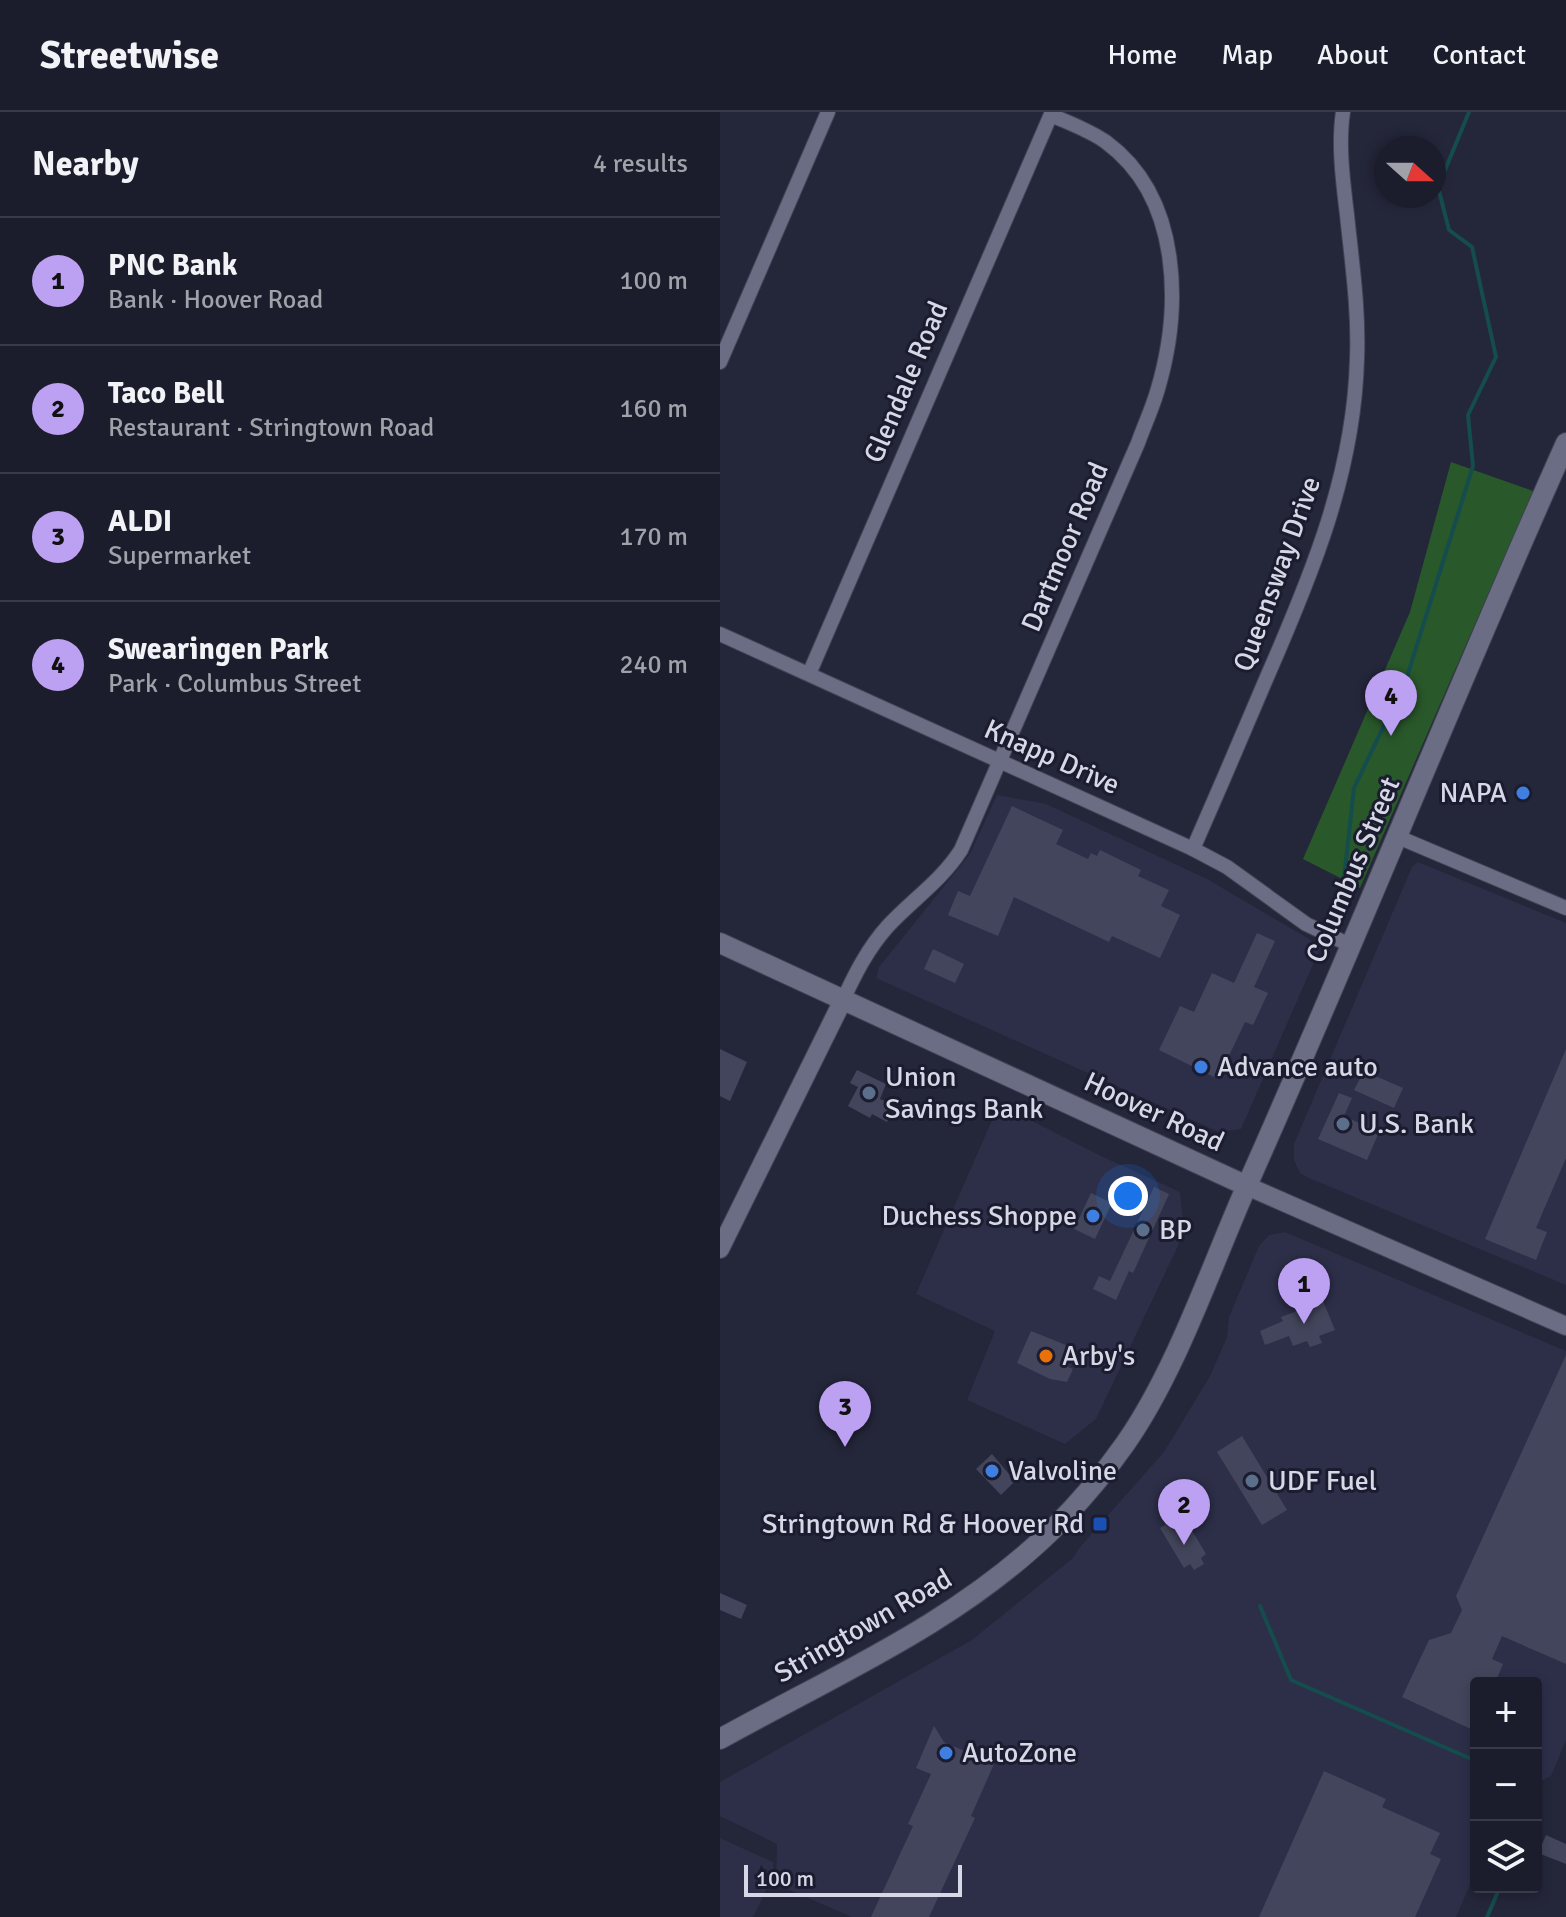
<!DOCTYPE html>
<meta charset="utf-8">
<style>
:root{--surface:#1b1c2c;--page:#282938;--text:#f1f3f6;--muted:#a0a1a9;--line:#393a48;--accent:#bca0f2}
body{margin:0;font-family:Signika,sans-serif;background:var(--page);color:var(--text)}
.controls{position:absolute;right:24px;bottom:24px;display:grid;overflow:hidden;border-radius:8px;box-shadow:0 4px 12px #0003}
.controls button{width:72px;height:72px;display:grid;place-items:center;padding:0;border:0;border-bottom:2px solid var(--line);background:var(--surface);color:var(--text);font:40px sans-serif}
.compass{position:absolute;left:654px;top:24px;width:72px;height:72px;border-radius:50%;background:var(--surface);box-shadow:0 4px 12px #0003;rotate:111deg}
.scale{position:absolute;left:24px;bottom:20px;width:218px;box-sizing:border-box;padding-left:8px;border:4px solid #d7d8e6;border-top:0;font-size:22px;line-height:28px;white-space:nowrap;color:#d7d8e6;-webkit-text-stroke:6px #1b1c30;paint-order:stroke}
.you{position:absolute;left:408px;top:1084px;width:28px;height:28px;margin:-20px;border:6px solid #fff;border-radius:50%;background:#1a73e8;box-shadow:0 0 0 12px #1a73e833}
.badge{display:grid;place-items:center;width:52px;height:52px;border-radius:50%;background:var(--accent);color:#111;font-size:26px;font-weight:700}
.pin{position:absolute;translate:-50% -66px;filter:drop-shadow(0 2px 4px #0008)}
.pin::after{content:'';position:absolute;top:42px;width:28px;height:24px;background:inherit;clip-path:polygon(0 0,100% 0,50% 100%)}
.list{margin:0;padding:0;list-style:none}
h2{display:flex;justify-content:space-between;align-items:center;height:104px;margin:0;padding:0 32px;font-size:34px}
h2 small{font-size:26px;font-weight:400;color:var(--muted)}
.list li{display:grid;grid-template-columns:52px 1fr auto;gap:24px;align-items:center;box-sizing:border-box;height:128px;padding:0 32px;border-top:2px solid var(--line)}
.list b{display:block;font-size:30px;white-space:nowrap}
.list p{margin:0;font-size:26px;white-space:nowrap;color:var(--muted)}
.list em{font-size:26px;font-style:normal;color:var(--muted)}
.icon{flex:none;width:44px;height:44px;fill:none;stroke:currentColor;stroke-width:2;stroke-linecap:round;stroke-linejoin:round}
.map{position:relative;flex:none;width:846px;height:1805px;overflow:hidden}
header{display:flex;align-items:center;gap:48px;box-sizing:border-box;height:112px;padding:0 40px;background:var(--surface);border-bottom:2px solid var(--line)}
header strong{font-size:38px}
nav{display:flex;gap:44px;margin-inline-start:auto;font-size:28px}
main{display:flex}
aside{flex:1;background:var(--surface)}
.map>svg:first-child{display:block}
</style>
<header>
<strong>Streetwise</strong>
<nav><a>Home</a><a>Map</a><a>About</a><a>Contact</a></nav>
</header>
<main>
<aside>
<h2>Nearby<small>4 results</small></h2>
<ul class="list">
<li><span class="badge">1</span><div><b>PNC Bank</b><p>Bank · Hoover Road</p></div><em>100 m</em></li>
<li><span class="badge">2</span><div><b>Taco Bell</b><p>Restaurant · Stringtown Road</p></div><em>160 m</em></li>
<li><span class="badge">3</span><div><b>ALDI</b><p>Supermarket</p></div><em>170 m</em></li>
<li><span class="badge">4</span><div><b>Swearingen Park</b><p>Park · Columbus Street</p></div><em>240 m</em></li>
</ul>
</aside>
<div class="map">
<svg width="846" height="1805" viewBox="0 0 846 1805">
<rect width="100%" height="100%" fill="#24263a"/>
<g fill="#2d2f49">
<path d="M277 683 326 692 487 767 601 834 521 1017 499 1020 156 866 159 855 250 742Z"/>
<path d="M698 750 846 811V1173L589 1066 580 1061 574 1048V1032L692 755Z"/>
<path d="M279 992 381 1044 460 1080 464 1121 376 1307 345 1332 247 1288 275 1219 196 1182Z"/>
<path d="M565 1120 846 1239V1628L831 1664 816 1671V1571H756V1759L736 1805H132L56 1772 57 1732 0 1704V1670L252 1528 353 1446 360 1435 444 1340 490 1264 507 1225 509 1205 539 1134 549 1123Z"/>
<path d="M0 1726 53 1750 54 1762 33 1805H0Z"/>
</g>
<path fill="#29582a" d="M731 350 813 379 640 776 583 747 690 500Z"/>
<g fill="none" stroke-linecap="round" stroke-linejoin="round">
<g stroke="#154c4d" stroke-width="4">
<path d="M624 766 634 676 686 568 753 354 748 303 776 245 752 135 729 118 718 75 749 0"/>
<path d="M540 1494 571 1568 756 1649"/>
<path d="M767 1805 780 1775"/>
</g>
</g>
<g fill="#43455c">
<path d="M292 694 343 718 336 732 368 747 371 741 377 744 380 738 421 758 418 764 449 778 441 794 460 803 440 846 392 824 389 830 294 785 278 824 228 803 238 779 250 784Z"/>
<path d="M537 821 555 829 534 875 548 881 533 913 525 910 498 967 439 938 460 894 474 900 492 861 514 871Z"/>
<path d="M213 837 244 852 235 871 204 857Z"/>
<path d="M0 937 27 950 10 989 0 984Z"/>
<path d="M846 937V1046L816 1116 827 1120 816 1148 765 1127Z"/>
<path d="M137 958 166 972 160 987 174 993 167 1010 152 1002 150 1006 128 994 138 975 130 971Z"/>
<path d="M644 959 683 976 674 996 634 978Z"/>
<path d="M619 981 632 986 624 1004 659 1020 647 1048 598 1027Z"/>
<path d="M434 1075 449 1082 413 1161 409 1159 396 1188 373 1177 379 1164 390 1169Z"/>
<path d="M371 1081 392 1091 375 1127 354 1117Z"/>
<path d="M603 1189 615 1218 599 1224 602 1231 590 1235 587 1229 573 1234 569 1224 545 1233 540 1219 563 1209 561 1205Z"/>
<path d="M311 1219 356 1237 348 1255 353 1257 347 1270 330 1267 297 1251Z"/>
<path d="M846 1243V1552L782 1524 772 1547 783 1552 775 1571H756V1611L753 1618 682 1585 709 1528 731 1521 742 1498 736 1484Z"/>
<path d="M522 1324 567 1398 542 1413 497 1340Z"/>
<path d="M272 1342 295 1369 281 1383 256 1357Z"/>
<path d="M462 1402 486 1442 481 1446 484 1452 474 1458 470 1452 464 1456 440 1416Z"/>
<path d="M0 1481 27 1493 21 1507 0 1498Z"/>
<path d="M214 1614 224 1630 274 1652 251 1704 255 1706 209 1805H151L193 1714 188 1712 211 1662 196 1656Z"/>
<path d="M604 1659 666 1687 662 1695 720 1721 710 1742 721 1747 695 1805H539Z"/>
<path d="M826 1723 846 1732V1752L818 1741Z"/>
</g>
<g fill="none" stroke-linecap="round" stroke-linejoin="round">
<g stroke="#424354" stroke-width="16">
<g id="minor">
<path d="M0 250 108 0"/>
<path d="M0 522 473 737 507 755 586 812 632 834"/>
<path d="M89 562 332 0"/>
<path d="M678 725 846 796"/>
<path d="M473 737C498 680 523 622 547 565 592 462 634 361 637 247 639 198 632 151 627 103 623 69 618 33 623 0"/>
<path d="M123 888C135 862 148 836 168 814 192 788 221 769 241 738L418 331C424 314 432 297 437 280 462 197 462 86 386 30 369 18 349 11 331 3"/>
</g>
</g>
<g stroke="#424354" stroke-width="20">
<g id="tertiary">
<path d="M527 1074 846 1214"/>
<path d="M0 1137 123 888"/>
</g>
</g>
<g stroke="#424354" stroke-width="22">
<g id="secondary">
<path d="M0 831 527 1074"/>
<path d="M0 1627C115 1563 237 1511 332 1418 358 1392 384 1362 405 1332 456 1259 489 1160 525 1078 636 830 735 578 846 331"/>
</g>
</g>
<use href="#minor" stroke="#6b6d85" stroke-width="14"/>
<use href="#tertiary" stroke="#6b6d85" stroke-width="18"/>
<use href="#secondary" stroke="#6b6d85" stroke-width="20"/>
</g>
<g fill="#3f7fe0" stroke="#1b1c30" stroke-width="3">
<circle cx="803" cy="681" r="8"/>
<circle cx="481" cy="955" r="8"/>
<circle cx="373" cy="1104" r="8"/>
<circle cx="272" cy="1359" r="8"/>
<circle cx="226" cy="1641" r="8"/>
</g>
<g fill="#5c6f8a" stroke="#1b1c30" stroke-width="3">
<circle cx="149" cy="981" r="8"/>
<circle cx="623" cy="1012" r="8"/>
<circle cx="423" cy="1118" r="8"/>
<circle cx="532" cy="1369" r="8"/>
</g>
<circle fill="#e8710a" stroke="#1b1c30" stroke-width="3" cx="326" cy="1244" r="8"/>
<rect fill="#1a4fb4" stroke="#1b1c30" stroke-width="3" x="372" y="1404" width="16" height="16" rx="4"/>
<g text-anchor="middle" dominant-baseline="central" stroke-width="6" stroke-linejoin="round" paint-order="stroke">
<g font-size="28" fill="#d7d8e6" stroke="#1b1c30">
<text transform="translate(186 270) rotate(-67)">Glendale Road</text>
<text transform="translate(345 435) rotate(-67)">Dartmoor Road</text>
<text transform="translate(557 462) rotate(-70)">Queensway Drive</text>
<text transform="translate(332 645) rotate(24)">Knapp Drive</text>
<text transform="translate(633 758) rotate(-67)">Columbus Street</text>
<text transform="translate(434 1000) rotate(25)">Hoover Road</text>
<text transform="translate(143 1514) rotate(-30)">Stringtown Road</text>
</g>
<g font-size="28" fill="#d7d8e6" stroke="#1b1c30" text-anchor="start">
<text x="787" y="681" text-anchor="end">NAPA</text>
<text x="497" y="955">Advance auto</text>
<text x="165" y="965">Union<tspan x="165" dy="32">Savings Bank</tspan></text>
<text x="639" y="1012">U.S. Bank</text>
<text x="357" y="1104" text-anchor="end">Duchess Shoppe</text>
<text x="439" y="1118">BP</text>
<text x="342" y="1244">Arby's</text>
<text x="288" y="1359">Valvoline</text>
<text x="548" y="1369">UDF Fuel</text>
<text x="364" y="1412" text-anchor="end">Stringtown Rd &amp; Hoover Rd</text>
<text x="242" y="1641">AutoZone</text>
</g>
</g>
</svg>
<div class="controls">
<button>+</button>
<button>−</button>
<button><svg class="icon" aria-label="layers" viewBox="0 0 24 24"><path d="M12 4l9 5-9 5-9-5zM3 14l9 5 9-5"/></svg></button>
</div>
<svg class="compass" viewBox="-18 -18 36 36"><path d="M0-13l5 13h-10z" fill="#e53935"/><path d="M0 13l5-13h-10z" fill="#a0a1a9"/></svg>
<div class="scale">100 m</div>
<div class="you"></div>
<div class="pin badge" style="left:584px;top:1212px">1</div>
<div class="pin badge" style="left:464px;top:1433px">2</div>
<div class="pin badge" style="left:125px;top:1335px">3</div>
<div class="pin badge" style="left:671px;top:624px">4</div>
</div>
</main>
